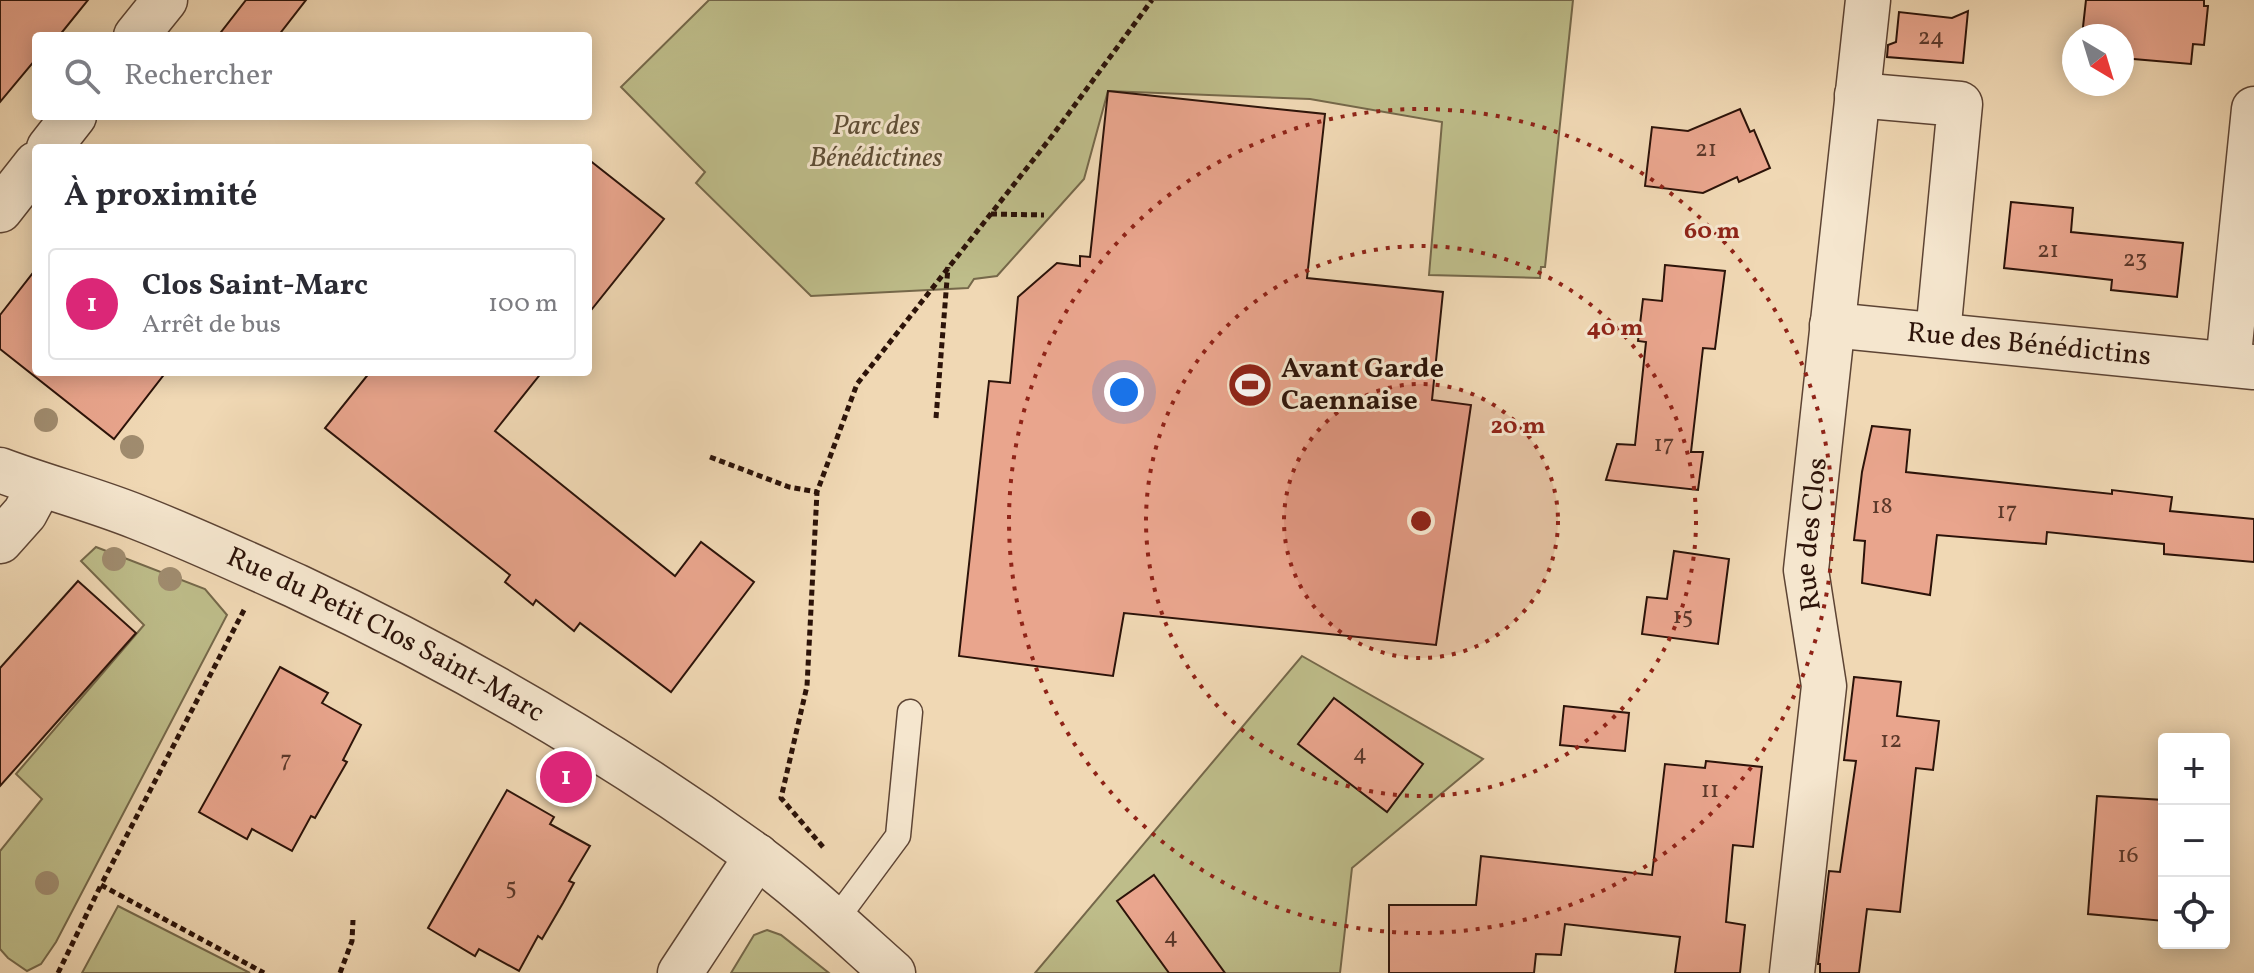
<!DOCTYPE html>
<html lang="fr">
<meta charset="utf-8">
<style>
:root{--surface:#fff;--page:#f2f2f3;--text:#2b2b33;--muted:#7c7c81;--line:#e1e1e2;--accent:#db2777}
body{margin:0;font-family:Vollkorn,serif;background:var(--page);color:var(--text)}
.controls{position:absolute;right:24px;bottom:24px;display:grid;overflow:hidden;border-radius:8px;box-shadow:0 4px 20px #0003}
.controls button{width:72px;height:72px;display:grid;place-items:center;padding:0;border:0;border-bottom:2px solid var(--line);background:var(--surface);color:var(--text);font:40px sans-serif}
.compass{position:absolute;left:2062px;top:24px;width:72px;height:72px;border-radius:50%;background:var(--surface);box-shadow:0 4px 20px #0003;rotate:142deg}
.you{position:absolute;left:1124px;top:392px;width:28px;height:28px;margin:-20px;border:6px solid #fff;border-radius:50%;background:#1a73e8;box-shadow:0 0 0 12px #1a73e833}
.badge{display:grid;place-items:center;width:52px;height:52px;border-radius:50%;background:var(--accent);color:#fff;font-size:26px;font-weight:700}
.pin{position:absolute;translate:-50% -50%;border:4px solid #fff;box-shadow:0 2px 8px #0006}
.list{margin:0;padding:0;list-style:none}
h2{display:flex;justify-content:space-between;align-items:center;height:104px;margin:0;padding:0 32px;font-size:34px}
h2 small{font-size:26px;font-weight:400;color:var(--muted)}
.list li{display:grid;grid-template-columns:52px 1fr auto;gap:24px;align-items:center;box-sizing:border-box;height:112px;margin:0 16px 16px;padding:0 16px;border:2px solid var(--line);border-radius:8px}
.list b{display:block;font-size:30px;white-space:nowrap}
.list p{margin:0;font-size:26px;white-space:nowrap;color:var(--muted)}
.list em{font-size:26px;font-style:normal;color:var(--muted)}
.icon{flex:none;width:44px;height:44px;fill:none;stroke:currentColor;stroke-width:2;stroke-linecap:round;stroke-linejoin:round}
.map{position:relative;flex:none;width:2254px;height:973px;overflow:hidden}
.search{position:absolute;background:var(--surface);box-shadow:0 4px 20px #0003;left:32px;top:32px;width:560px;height:88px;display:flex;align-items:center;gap:20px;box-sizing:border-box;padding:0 28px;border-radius:8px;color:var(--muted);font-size:30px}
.panel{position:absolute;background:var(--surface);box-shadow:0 4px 20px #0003;left:32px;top:144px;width:560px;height:232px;border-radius:8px}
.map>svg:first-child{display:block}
</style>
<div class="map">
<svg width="2254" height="973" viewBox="0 0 2254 973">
<rect width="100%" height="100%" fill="#f0d8b4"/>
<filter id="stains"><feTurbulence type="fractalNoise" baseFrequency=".0025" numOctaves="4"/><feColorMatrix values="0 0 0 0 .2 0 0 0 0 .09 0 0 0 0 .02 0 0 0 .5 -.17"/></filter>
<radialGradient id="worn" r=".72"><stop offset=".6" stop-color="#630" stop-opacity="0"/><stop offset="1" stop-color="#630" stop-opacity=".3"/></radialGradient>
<g fill="#bebd8a" stroke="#75684a" stroke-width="2">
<path d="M709 0H1573L1545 267H1541L1540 278 1429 275 1442 122 1310 99 1108 91 1084 179 997 276 974 279 968 288 811 296 696 183 705 172 621 87Z"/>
<path d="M96 547 205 589 227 615 56 942 41 964 27 971 8 958 0 949V851L42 799 16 774 144 625 81 561Z"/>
<path d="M1302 656 1483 759 1352 868 1340 973H1035Z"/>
<path d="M118 906 250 973H82Z"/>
<path d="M767 930 781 935 829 973H731L754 935Z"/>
</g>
<g fill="#e9a58d" stroke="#2c1309" stroke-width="2">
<path d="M0 0H88L59 36H36V59L0 102Z"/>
<path d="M246 0H306L278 36H218Z"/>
<path d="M2086 0H2204V6H2208L2204 45 2193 44 2191 64 2122 58V36H2082Z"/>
<path d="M1968 11 1963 63 1887 57 1888 45 1896 42 1899 12 1952 18Z"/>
<path d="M1108 91 1325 114 1307 278 1443 292 1432 400 1471 405 1436 645 1124 613 1113 676 959 656 989 381 1010 383 1018 297 1057 263 1080 266V256L1090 257Z"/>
<path d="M1740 109 1750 132 1754 130 1770 168 1739 182 1737 177 1703 193 1645 186 1652 127 1688 131Z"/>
<path d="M588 159 664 219 588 314Z"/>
<path d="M2011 202 2073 208 2071 232 2183 243 2177 297 2111 290 2112 280 2004 268Z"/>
<path d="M1665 265 1725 271 1715 349 1703 348 1691 452H1703L1698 490 1606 480 1617 444 1635 445 1646 342 1638 341 1643 299 1662 301Z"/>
<path d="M36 269V372H166L114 439 0 349V315Z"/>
<path d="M370 372H542L495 431 675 576 701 542 754 582 671 692 580 623 574 631 536 600 533 605 505 582 510 575 325 428Z"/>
<path d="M1872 426 1910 430 1906 472 2112 494V490L2172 497 2170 511 2254 519V562L2164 554V544L2047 532 2046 544 1937 535 1930 595 1862 583 1865 541 1854 540 1862 472Z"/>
<path d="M1674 551 1729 559 1718 644 1642 634 1647 597 1667 599Z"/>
<path d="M78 581 136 633 0 786V668Z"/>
<path d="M280 667 328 693 322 703 361 725 343 760 347 762 336 781 315 818 311 816 292 851 252 829 247 839 199 812Z"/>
<path d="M1854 677 1901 682 1897 716 1939 721 1933 770 1916 768 1900 912 1867 909 1859 973H1820V964H1818L1829 871 1840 872 1856 761 1844 760Z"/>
<path d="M1334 698 1423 764 1387 812 1298 744Z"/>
<path d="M1564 706 1629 713 1625 751 1560 745Z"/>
<path d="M1706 761 1762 767 1753 847 1733 845 1726 922 1745 925 1740 973H1675L1680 937 1565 924 1561 955 1536 954 1534 973H1389V905H1476L1481 856 1652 875 1665 764 1705 768Z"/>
<path d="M507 790 554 817 550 824 590 846 569 881 574 883 563 903 542 939 538 936 519 971 479 949 475 956 428 928Z"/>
<path d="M2097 796 2164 800V921L2088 914Z"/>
<path d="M1154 875 1225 973H1169L1117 901Z"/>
</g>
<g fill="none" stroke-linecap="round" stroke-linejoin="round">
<g stroke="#5d4434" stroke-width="27">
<path id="service" d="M835 921 898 836 910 712"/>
</g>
<g stroke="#5d4434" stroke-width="47">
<g id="minor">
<path d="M136 36 165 0"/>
<path d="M1857 95 1960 104 1938 334"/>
<path d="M49 148 74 116"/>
<path d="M0 210 36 164"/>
<path id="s1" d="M1832 325 2254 367"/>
<path d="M2228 364 2254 109"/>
<path id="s2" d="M0 470C45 487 92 499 137 517 191 538 245 563 298 587 458 662 612 751 755 855 804 891 848 933 893 973"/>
<path d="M0 541 25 513 40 485"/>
<path d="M680 973 757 856"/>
<path id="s3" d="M1792 973 1824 686 1806 570 1868 0"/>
</g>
</g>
<g stroke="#2c1309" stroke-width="5" stroke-dasharray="6 4" stroke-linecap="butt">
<path d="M991 214 1044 215"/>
<path d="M936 418 948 267"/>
<path d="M710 457 789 487 817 492"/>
<path d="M244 610 101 885 264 973"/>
<path d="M823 847 781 798 807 686 817 492 857 384 1052 136 1152 0"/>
<path d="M58 973 101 885"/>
<path d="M340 973 352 941 353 920"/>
</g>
<use href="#service" stroke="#f5e6ce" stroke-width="24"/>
<use href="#minor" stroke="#f5e6ce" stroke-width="44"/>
</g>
<g fill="#a08c6f">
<circle cx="46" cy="420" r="12"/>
<circle cx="132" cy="447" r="12"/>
<circle cx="114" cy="559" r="12"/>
<circle cx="170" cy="579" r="12"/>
<circle cx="47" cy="883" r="12"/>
</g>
<circle cx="1421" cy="521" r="137" fill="#8f2418" fill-opacity=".12"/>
<g fill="none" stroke="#8f2418" stroke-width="4" stroke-dasharray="4 8">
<circle cx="1421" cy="521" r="137"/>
<circle cx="1421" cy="521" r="275"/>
<circle cx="1421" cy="521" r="412"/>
</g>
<defs>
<g id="stadium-disc" transform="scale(2.3)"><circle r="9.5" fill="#8f2418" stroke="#f5e6ce"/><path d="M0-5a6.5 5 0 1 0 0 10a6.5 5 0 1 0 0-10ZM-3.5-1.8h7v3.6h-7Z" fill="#fff"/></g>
</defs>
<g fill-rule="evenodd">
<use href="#stadium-disc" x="1250" y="385"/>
</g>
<g text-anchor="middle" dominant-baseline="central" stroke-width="6" stroke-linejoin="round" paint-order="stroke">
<g font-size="24" fill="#5b382a">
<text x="1931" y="38">24</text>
<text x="1706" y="150">21</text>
<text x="2048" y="251">21</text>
<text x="2135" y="260">23</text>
<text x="1664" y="445">17</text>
<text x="1882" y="507">18</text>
<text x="2007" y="512">17</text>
<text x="1683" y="617">15</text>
<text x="1891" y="741">12</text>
<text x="1360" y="754">4</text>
<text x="286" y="761">7</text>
<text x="1710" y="791">11</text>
<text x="2128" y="856">16</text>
<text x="511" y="888">5</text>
<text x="1171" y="937">4</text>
</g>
<g font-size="28" font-style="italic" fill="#5f4e36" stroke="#f5e6ce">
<text x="876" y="126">Parc des<tspan x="876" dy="32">Bénédictines</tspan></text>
</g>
<g font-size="28" fill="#2c1309" stroke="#f5e6ce">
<text stroke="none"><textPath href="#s1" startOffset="198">Rue des Bénédictins</textPath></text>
<text stroke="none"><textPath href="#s3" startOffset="442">Rue des Clos</textPath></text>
<text stroke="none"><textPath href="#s2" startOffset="420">Rue du Petit Clos Saint-Marc</textPath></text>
</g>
<g font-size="28" font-weight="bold" fill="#2c1309" stroke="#f5e6ce" text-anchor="start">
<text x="1281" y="369">Avant Garde<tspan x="1281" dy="32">Caennaise</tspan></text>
</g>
</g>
<circle cx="1421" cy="521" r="12" fill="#8f2418" stroke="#f5e6ce" stroke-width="4"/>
<g font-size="24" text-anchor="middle" font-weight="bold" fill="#8f2418" stroke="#f5e6ce" stroke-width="6" stroke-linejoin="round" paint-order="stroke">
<text x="1712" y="238">60 m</text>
<text x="1615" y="335">40 m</text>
<text x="1518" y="433">20 m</text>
</g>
<rect width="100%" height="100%" filter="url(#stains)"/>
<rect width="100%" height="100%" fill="url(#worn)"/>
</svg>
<div class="controls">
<button>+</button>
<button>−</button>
<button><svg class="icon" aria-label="locate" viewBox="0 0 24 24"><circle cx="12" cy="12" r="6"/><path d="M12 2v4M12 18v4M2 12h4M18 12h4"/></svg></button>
</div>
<svg class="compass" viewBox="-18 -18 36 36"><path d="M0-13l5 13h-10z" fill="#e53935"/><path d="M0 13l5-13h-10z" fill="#7c7c81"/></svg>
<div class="you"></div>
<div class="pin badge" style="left:566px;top:777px">1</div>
<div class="search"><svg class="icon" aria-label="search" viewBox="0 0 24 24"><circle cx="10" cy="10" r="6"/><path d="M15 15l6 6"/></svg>Rechercher</div>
<section class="panel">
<h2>À proximité<small></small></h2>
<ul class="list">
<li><span class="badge">1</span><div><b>Clos Saint-Marc</b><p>Arrêt de bus</p></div><em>100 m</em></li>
</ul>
</section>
</div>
